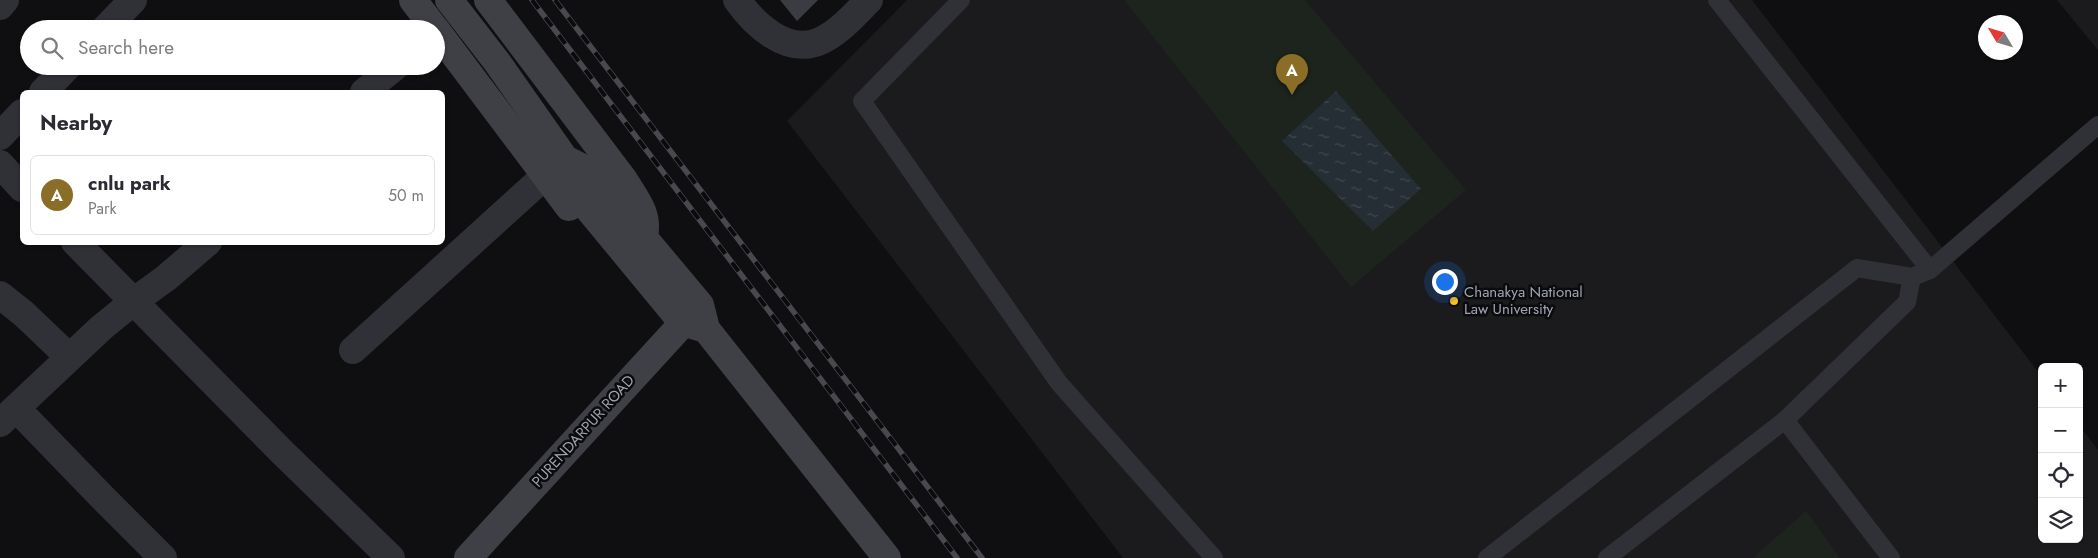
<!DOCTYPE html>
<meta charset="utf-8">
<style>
:root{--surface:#fff;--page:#f2f2f3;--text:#2b2b33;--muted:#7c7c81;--line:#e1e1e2;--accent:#8a6e28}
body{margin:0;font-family:Jost,sans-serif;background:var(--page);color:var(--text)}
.controls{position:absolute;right:15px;bottom:15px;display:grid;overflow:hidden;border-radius:8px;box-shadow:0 1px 4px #0004}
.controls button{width:45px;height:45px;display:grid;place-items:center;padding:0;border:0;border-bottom:1px solid var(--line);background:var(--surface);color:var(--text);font:25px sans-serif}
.compass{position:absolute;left:1978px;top:15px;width:45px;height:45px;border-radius:50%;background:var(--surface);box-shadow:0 1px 4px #0004;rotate:308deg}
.you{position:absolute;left:1444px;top:281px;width:18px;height:18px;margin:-12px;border:4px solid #fff;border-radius:50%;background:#1a73e8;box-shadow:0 0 0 8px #1a73e833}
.badge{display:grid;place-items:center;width:32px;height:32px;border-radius:50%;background:var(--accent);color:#fff;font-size:16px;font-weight:700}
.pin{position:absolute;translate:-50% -41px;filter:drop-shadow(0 1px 2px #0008)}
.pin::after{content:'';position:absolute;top:26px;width:18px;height:15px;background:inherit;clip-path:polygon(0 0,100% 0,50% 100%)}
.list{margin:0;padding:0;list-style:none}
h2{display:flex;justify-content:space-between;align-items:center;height:65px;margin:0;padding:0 20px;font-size:21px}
h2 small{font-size:16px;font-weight:400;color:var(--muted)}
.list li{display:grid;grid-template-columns:32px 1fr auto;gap:15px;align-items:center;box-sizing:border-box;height:80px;margin:0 10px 10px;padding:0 10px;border:1px solid var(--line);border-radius:8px}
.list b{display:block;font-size:19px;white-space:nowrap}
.list p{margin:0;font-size:16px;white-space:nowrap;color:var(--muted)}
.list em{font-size:16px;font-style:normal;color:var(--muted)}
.icon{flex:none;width:28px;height:28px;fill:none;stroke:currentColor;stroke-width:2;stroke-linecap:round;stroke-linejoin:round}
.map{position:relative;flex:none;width:2098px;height:558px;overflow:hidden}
.search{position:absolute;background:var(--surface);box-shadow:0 1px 4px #0004;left:20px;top:20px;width:425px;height:55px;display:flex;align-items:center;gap:12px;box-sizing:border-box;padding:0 18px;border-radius:28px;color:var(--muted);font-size:19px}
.panel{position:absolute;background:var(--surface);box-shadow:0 1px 4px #0004;left:20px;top:90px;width:425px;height:155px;border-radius:8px}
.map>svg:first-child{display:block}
</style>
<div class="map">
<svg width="2098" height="558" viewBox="0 0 2098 558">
<defs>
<pattern id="water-ripples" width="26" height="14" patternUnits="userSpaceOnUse" patternTransform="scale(1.25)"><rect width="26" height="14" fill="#252d35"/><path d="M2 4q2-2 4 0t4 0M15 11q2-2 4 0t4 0" fill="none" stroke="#414850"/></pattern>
</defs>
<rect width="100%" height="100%" fill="#0f0f11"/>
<g fill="#1b1b1e">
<path d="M907 0H1752L2042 377V539H2079V425L2098 450V558H1123L787 121Z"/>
<path d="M2057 0H2098V50Z"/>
</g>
<g fill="#1c241d">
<path d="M1124 0H1305L1466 190 1351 287Z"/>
<path d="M1806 511 1840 558H1753Z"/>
</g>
<path fill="url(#water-ripples)" d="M1336 91 1421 189 1373 231 1282 141Z"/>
<path fill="#3b3c41" d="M780 0H818L797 21Z"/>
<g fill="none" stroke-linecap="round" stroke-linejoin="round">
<g stroke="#303136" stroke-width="18">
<path d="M961 0 862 101 1059 383 1214 558"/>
<path d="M1717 0 1930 270"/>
<path d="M1785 420 1891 558"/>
<path d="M1487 558 1857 268 1912 277 1930 270 2098 125"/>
<path d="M1607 558 1785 420 1907 302 1912 277"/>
</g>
<g stroke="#303136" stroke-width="28">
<path d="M737 0C754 24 785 54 818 42 838 34 854 15 869 0"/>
<path d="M0 6 5 0"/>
<path d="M105 29 133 0"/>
<path d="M43 92 68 66"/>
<path d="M364 92 396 66"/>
<path d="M0 136 22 113"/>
<path d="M0 164 22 188"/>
<path d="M75 242 282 452 391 558"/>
<path d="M0 295 24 314 69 357"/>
<path d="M353 350 546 175"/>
<path d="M16 408 103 498 163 558"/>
<path d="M0 423 101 328 133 302 166 278 208 242"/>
</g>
<g stroke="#3e4046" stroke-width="28">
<path d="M413 0 435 29"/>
<path d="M449 0 497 62 565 159 568 184 682 322 706 329"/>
<path d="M488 0 624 180C636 200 649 213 644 237"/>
<path d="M436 30 569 207"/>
<path d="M565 159 587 170 700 305 706 329 887 558"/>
<path d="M468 558 695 310"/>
</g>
<g stroke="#47494f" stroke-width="5.5">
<g id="rail">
<path d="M532 0 957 558"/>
<path d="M555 0 982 558"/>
</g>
</g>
<use href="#rail" stroke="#0b0a0c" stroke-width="4" stroke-dasharray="11" stroke-linecap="butt"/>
</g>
<circle fill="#fdbf1b" stroke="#0b0a0c" stroke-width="2" cx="1454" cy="301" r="5"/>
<g text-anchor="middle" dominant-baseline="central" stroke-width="5" stroke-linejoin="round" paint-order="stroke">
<g font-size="15" fill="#9fa4b3" stroke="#0b0a0c" text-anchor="start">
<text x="1464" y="292">Chanakya National<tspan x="1464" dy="17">Law University</tspan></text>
</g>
<g font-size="15" fill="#9fa4b3" stroke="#0b0a0c">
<text transform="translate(583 431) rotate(-48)">PURENDARPUR ROAD</text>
</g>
</g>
</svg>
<div class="controls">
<button>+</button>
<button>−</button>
<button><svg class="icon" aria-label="locate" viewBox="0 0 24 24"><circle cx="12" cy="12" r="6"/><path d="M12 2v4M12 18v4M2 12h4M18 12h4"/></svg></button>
<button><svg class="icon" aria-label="layers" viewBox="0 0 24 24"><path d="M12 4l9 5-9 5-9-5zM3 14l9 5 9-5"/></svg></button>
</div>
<svg class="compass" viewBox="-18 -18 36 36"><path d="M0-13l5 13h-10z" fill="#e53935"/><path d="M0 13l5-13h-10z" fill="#7c7c81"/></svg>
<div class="you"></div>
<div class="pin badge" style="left:1292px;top:95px">A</div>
<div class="search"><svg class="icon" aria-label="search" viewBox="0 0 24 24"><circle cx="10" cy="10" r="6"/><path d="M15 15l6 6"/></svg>Search here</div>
<section class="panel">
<h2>Nearby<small></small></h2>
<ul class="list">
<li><span class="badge">A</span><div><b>cnlu park</b><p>Park</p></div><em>50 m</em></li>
</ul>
</section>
</div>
